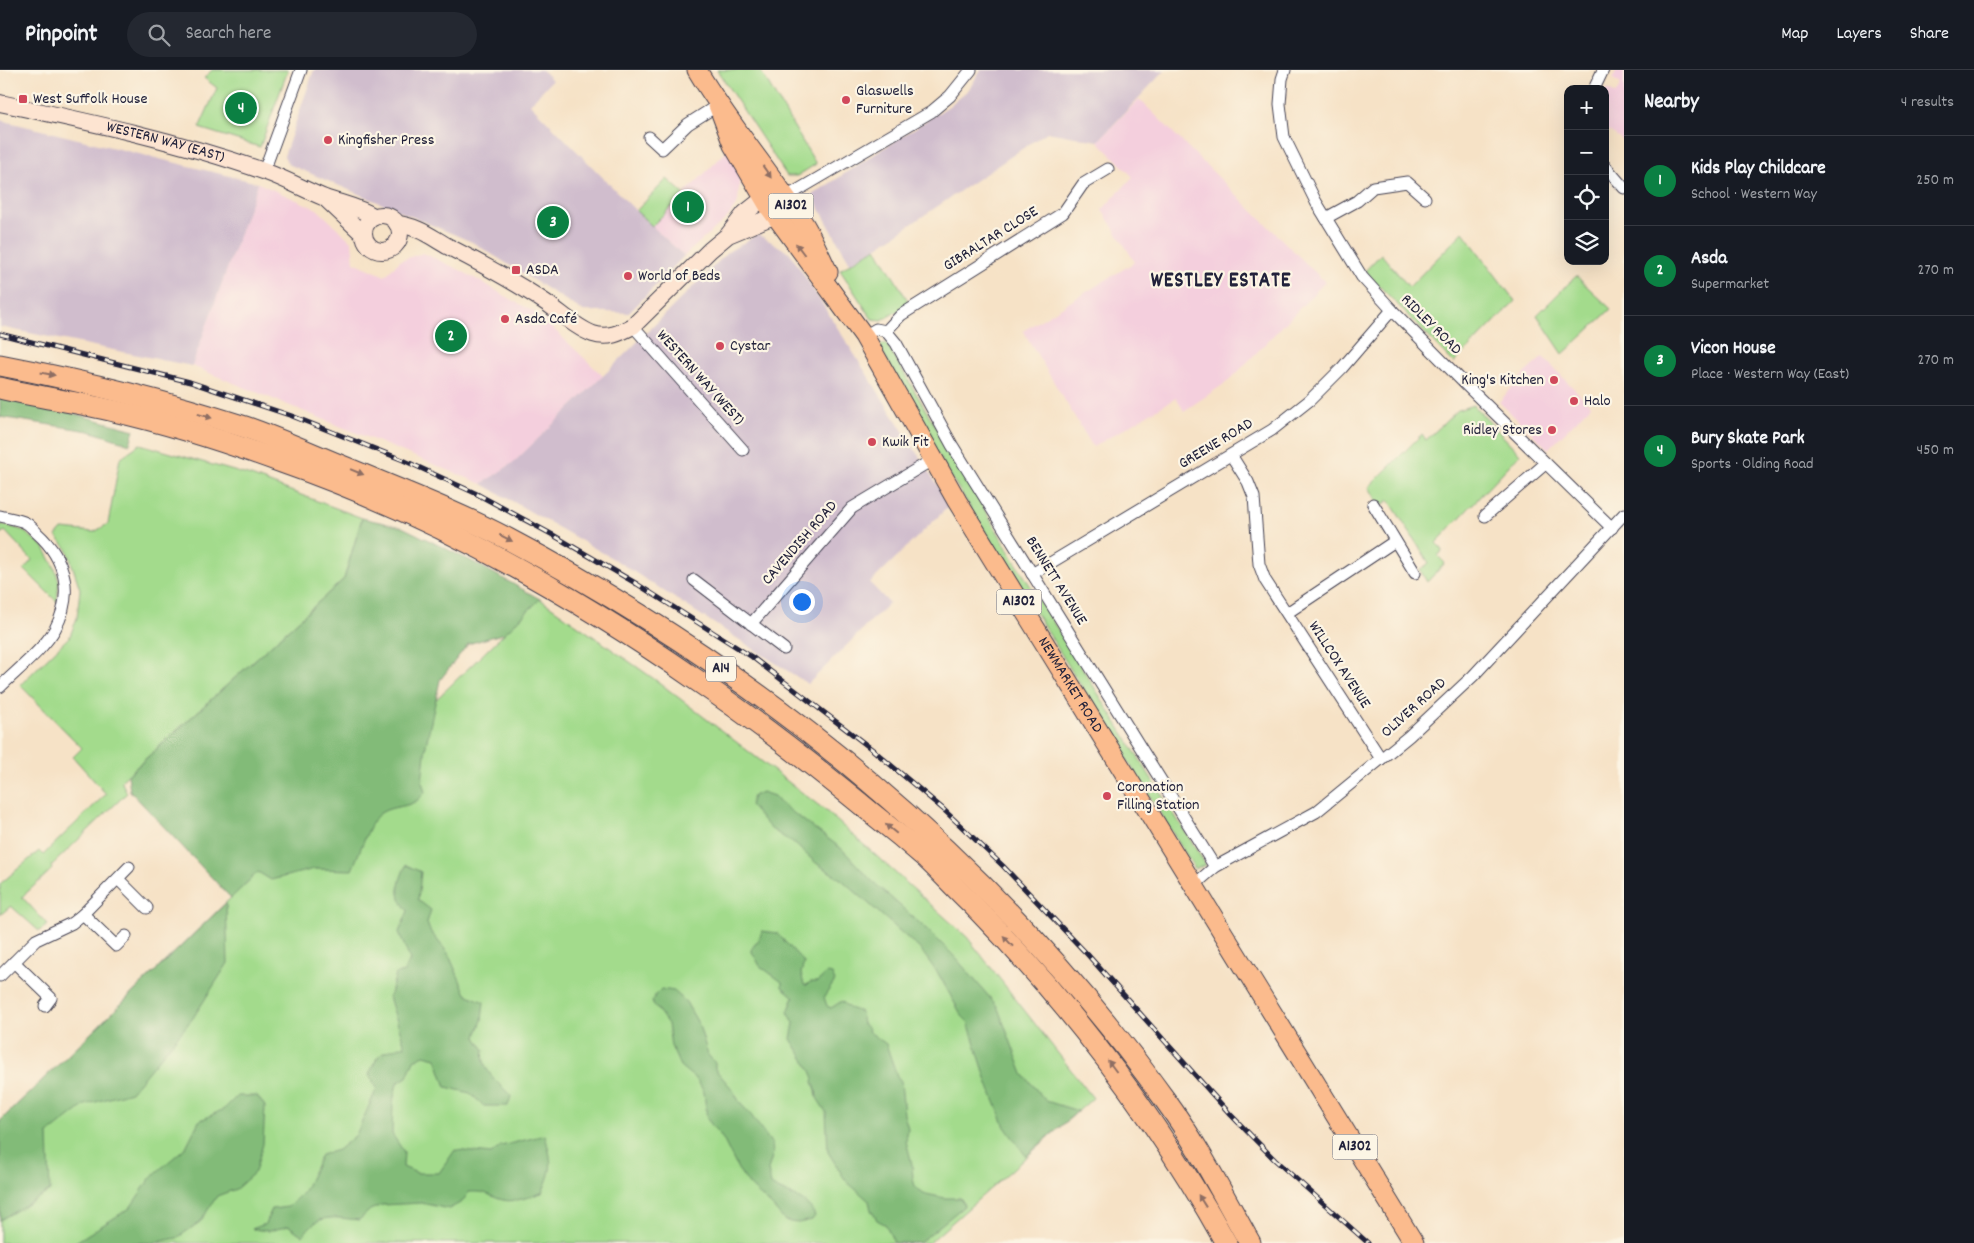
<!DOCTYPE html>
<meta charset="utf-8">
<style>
:root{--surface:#171b24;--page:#242831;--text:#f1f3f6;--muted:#9ea1a6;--line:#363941;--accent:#0b8043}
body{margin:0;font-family:Dekko,sans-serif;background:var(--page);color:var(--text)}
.controls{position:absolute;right:15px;top:15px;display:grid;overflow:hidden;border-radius:10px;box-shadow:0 5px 20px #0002}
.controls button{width:45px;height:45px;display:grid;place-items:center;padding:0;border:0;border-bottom:1px solid var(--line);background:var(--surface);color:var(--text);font:25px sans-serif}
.you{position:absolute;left:801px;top:531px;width:18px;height:18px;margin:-12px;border:4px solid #fff;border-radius:50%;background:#1a73e8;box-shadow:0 0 0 8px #1a73e833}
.badge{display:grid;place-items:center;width:32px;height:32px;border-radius:50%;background:var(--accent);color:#fff;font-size:16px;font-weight:700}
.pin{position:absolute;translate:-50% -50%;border:2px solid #fff;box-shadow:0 1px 5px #0006}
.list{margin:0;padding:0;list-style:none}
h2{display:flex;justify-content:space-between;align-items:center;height:65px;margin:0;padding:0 20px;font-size:21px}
h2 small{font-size:16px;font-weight:400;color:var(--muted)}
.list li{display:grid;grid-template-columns:32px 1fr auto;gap:15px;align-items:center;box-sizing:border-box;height:90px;padding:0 20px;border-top:1px solid var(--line)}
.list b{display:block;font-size:19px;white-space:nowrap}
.list p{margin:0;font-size:16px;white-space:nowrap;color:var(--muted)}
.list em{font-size:16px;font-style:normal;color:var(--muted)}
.icon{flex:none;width:28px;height:28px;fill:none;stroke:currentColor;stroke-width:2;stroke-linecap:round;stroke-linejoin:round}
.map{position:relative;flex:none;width:1624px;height:1173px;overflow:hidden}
header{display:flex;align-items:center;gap:30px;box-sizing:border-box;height:70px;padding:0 25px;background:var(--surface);border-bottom:1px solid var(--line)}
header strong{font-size:24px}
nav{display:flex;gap:28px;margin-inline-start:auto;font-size:18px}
.search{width:350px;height:45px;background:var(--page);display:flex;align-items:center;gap:12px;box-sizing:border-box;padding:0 18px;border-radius:28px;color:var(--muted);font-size:19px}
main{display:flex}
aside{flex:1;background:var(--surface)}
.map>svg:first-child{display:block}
</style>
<header>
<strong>Pinpoint</strong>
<div class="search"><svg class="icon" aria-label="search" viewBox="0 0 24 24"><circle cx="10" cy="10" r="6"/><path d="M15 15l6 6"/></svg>Search here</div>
<nav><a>Map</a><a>Layers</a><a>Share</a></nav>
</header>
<main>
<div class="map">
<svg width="1624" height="1173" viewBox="0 0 1624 1173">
<rect width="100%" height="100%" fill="#fcf5e5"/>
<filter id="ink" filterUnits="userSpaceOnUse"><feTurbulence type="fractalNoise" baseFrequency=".02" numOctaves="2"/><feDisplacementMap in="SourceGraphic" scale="10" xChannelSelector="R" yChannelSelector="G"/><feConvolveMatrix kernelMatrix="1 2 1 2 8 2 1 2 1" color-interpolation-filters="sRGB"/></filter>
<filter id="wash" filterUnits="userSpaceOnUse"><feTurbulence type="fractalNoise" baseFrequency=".0096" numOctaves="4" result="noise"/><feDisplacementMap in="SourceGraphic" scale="20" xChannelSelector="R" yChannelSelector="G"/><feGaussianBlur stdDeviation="1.12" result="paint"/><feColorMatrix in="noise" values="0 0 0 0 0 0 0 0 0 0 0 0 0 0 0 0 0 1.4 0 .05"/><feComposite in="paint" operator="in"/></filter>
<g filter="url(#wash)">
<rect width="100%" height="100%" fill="#f6e2c6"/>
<g fill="#f4cfdd">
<path d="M1617 0H1624V71L1605 58V23L1607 19 1616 24 1621 14 1613 9Z"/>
<path d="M1139 29 1325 212 1230 310 1184 341 1176 328 1093 377 1023 261 1135 192 1102 140 1133 107 1098 71Z"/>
<path d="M728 80 740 103 738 132 728 147 684 186 636 141 667 109 684 124Z"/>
<path d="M258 113 317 139 352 172 354 192 385 206 401 190 423 183 460 200 539 245 603 306 514 392 482 414 192 296Z"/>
<path d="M1543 287 1591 336 1548 379 1499 332 1526 302Z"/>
</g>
<g fill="#d0bdcd">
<path d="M314 0H542L552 10 530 34 636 141 684 186 629 243 583 241 472 172 288 94 284 86Z"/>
<path d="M981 0H1165L1098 71 1047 62 876 178 850 193 812 125 949 36 969 19Z"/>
<path d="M0 50 258 113 192 296 0 257Z"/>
<path d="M758 164 790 183 950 435 870 513 889 533 808 614 617 491 482 414 514 392 603 306 728 182Z"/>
</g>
<g fill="#a3db8c" stroke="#627e64">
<path d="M212 0H288L260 77 199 58 217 18 204 8Z"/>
<path d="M717 0H760L816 94 797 106H787Z"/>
<path d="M667 109 684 124 652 156 636 141Z"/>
<path d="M1463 162 1515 231 1454 293 1365 201 1381 184 1409 217Z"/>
<path d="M876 178 910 234 882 250 872 249 840 200Z"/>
<path d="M1576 206 1611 239 1563 284 1537 245Z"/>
<path d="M883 274H887L1016 493 1206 795 1195 799 937 384 879 276Z"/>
<path d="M1473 335 1520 384 1436 473 1443 480 1438 486 1445 493 1427 512 1420 500 1429 493 1389 430 1380 437 1369 417 1422 364 1426 370 1458 340Z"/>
<path d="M140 374 251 406 362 448 344 509 121 711 127 723 51 796 52 799 48 803 22 827 48 855 39 861 11 836 0 845V814L39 781 43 785 106 724 73 687 82 678 20 615 70 566 77 548 80 519 67 479 56 466 62 459 94 462 108 454 120 388Z"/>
<path d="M0 454 22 460 43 476 54 496 59 511 57 532 24 499 32 490 5 461 0 464Z"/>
<path d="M540 529 657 611 826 741 967 867 1093 1028 929 1173H0V1051Z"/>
</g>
<g fill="#82bb78" stroke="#526e5a">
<path d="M0 327 31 332 134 360 130 374 89 361 0 347Z"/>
<path d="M362 448 402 457 475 493 540 529 505 563 468 574 440 610 426 675 422 712 425 722C412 742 392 732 377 746 369 754 357 789 352 800L314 799 271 810 258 802 231 828 130 721 128 705 344 509Z"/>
<path d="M762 722 774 726 780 733 842 779 871 810 932 864 954 886 997 936 1023 1004 1046 1031 1078 1041 1026 1086 1005 1057 989 1017 968 952 962 946 939 905 920 879 842 810 816 793 796 775 771 759 750 735 753 726Z"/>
<path d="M406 795 421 802 418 830 431 840 427 853 430 861 448 883 466 924 484 932 482 950 476 967 484 980C480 1000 498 1012 511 1026L508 1036H484L470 1023 446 1017 436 988 424 985 414 990 407 1007 397 1013 393 1032 392 1064 404 1082 403 1097 417 1103H439L455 1080 491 1084 501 1076 545 1065C552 1093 554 1095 542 1123 531 1126 514 1133 503 1130 487 1126 489 1121 469 1122L462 1132 449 1139 421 1133 382 1135 370 1140 359 1150C335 1148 318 1142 303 1166L289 1156 269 1161 252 1159 265 1154 272 1139 288 1137 304 1121 321 1085 338 1080 356 1065 377 1018 369 1005C379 981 382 982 405 976L389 927 396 904 404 902 410 890 399 862 408 841C394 825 398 813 406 795Z"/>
<path d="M226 833 228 893 193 948 131 1022 85 1035 48 1064 50 1121 0 1150V1051Z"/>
<path d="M762 861 777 863 801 889 804 893 801 903 804 915H807L810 912H817L827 903 832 904 835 911 824 927 827 936 831 938 842 931 849 938 861 942 863 954 869 959 868 961 886 974 897 1006 901 1011 904 1045 908 1058 906 1071 912 1094 913 1109 915 1116 918 1120 926 1124 945 1128H961L964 1136 919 1173H894L886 1155 877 1150 871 1140 869 1131 846 1111 828 1082 826 1042 817 1028 816 1020 813 1012 814 1008 810 999 791 969 794 953 788 942 794 927 782 917V912L760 896 751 880 755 874 758 872Z"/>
<path d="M661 919 674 921 686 932 699 955 708 985 715 993V999L733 1020 740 1033 751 1045 772 1074 773 1083 768 1100 771 1115C786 1125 808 1127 815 1146L812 1150 798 1153 785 1151 772 1136 750 1116 738 1099 723 1069 707 1049 704 1022 697 1010 680 996 671 976 668 954 652 932 655 925Z"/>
<path d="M237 1026H257L265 1036 263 1074 255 1102 236 1119 217 1126 200 1152 177 1168 152 1173H74L130 1138 151 1107 186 1077 199 1051 224 1039Z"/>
</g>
</g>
<g filter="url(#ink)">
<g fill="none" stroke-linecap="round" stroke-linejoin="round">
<g stroke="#423f50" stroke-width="13">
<g id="street">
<path d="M1285 0 1282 9 1280 34 1284 67 1316 132 1362 207 1392 240 1466 315 1612 458"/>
<path d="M1594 19 1603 0"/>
<path d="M649 67 662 79 688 54 718 35"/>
<path d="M1605 96 1624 118"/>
<path d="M264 101 301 0"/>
<path d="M786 127 931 42 950 26 971 0"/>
<path d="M1326 148 1357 131 1373 117 1407 112 1425 128"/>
<path d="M633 256 743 380"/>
<path d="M886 261 901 245 1063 143 1083 114 1108 99"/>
<path d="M864 266 876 259 886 261 896 273 952 375 1215 797"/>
<path d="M1231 385 1248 412 1254 427 1259 494 1265 510 1381 689"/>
<path d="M1373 434 1415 503"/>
<path d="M0 446C8 448 19 449 26 453 30 455 34 460 37 463 66 489 74 524 55 559 43 580 17 600 0 617"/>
<path d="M1485 446 1545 394"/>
<path d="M1032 504 1272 360 1310 330 1342 298 1392 240"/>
<path d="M694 510 784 579"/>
<path d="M1287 543 1395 471"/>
<path d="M751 554 852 438 932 390"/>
<path d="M118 809 147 838"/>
<path d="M1193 816 1215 797 1316 742 1409 666 1473 606 1624 444"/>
<path d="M83 844 116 876 126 866"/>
<path d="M14 892 51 928 45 936"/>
<path d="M0 906 36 870 72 853 83 844 129 797"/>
</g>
</g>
<g stroke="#423f50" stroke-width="18">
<g id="secondary">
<path id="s1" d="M0 33C89 52 179 71 266 102 286 109 305 120 325 128 342 134 359 137 375 147"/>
<path d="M327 130 364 165"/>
<circle cx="382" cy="163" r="18"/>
<path d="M397 154C418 156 431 167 449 177 482 194 514 211 545 232 560 242 576 258 593 264 608 269 620 263 633 256L710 180 728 165 745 143 764 128 773 124 786 127 782 139 776 145 728 165"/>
</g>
</g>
<g stroke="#423f50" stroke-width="21">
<g id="primary">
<path d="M697 0C729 54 770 102 804 154 813 169 820 186 828 202"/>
<path id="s2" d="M718 35 733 75 770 138 864 266 957 431 1414 1173"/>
</g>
</g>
<g stroke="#423f50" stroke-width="23">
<g id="highway">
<path d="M0 295C83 311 165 331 245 357 280 369 314 385 349 399 402 421 457 442 508 469 764 604 996 794 1165 1030 1198 1075 1223 1125 1250 1173"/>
<path d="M0 318C38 327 76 332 114 341 171 354 230 373 284 393 431 444 568 521 695 609 757 651 816 697 874 745 892 759 910 774 927 789 942 803 956 819 971 833 1071 935 1157 1048 1226 1173"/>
</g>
</g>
<use href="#street" stroke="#fff" stroke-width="11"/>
<use href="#secondary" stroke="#fde4d1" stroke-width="16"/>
<use href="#primary" stroke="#fbbb8d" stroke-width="19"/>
<use href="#highway" stroke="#fbbb8d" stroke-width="21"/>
<g stroke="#22223b" stroke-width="5">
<path id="rail" d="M0 264 190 312 292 346 403 390 475 423 553 465 637 514 752 587 873 680 943 739 1003 796 1087 884 1230 1044 1275 1090 1368 1173"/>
</g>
<use href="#rail" stroke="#fcf5e5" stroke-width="3" stroke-dasharray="9" stroke-linecap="butt"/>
</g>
<defs><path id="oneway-solid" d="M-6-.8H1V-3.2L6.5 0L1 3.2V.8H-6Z" transform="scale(1.25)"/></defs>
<g fill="#8e6e64">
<use href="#oneway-solid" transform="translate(767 102) rotate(55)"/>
<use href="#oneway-solid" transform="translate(800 179) rotate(-127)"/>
<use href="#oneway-solid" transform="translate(48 304) rotate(11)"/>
<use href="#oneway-solid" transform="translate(205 346) rotate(16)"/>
<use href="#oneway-solid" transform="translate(357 402) rotate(22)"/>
<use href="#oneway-solid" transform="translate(506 468) rotate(27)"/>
<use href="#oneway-solid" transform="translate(891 759) rotate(-140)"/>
<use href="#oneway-solid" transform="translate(1008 871) rotate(-132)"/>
<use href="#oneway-solid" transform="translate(1112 996) rotate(-127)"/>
<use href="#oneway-solid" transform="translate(1202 1131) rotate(-122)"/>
</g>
</g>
<g fill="#d1495b" stroke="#fcf5e5" stroke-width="2">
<rect x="18" y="24" width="10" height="10" rx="2.5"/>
<circle cx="846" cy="30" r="5"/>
<circle cx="328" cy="70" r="5"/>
<rect x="511" y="195" width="10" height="10" rx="2.5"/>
<circle cx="628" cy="206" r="5"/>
<circle cx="505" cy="249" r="5"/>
<circle cx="720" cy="276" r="5"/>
<circle cx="1554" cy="310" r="5"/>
<circle cx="1574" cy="331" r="5"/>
<circle cx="1552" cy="360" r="5"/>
<circle cx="872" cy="372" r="5"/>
<circle cx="1107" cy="726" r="5"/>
</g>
<g text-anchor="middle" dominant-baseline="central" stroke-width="4.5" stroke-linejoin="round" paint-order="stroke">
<g fill="#fcf5e5" stroke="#63616e" stroke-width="1">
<rect x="768.5" y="123.5" width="45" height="25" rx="4"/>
<rect x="996.5" y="519.5" width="45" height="25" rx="4"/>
<rect x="706" y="586.5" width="30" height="25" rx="4"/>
<rect x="1332.5" y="1064.5" width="45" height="25" rx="4"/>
</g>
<g font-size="15" font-weight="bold" fill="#22223b">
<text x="791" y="136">A1302</text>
<text x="1019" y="532">A1302</text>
<text x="721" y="599">A14</text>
<text x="1355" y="1077">A1302</text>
</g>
<g font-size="16" fill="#22223b" stroke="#fcf5e5" text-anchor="start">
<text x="856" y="21">Glaswells<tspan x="856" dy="18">Furniture</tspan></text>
<text x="33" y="29">West Suffolk House</text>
<text x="338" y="70">Kingfisher Press</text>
<text x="526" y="200">ASDA</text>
<text x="638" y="206">World of Beds</text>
<text x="515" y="249">Asda Café</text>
<text x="730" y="276">Cystar</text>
<text x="1544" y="310" text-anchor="end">King's Kitchen</text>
<text x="1584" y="331">Halo</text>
<text x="1542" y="360" text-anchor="end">Ridley Stores</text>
<text x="882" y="372">Kwik Fit</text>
<text x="1117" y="717">Coronation<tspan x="1117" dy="18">Filling Station</tspan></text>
</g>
<g font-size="16" fill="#22223b" stroke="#fcf5e5">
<text stroke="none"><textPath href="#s1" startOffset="170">WESTERN WAY (EAST)</textPath></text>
<text transform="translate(991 169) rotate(-32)">GIBRALTAR CLOSE</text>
<text transform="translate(1431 255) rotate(45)">RIDLEY ROAD</text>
<text transform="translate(700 308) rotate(48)">WESTERN WAY (WEST)</text>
<text transform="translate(1216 374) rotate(-31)">GREENE ROAD</text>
<text transform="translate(800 473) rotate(-49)">CAVENDISH ROAD</text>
<text transform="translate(1056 511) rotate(58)">BENNETT AVENUE</text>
<text transform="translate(1339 595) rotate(57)">WILLCOX AVENUE</text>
<text stroke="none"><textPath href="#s2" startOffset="680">NEWMARKET ROAD</textPath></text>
<text transform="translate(1414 638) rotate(-42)">OLIVER ROAD</text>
</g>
<g font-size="21" font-weight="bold" letter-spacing="1" fill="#22223b" stroke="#fcf5e5">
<text x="1221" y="212">WESTLEY ESTATE</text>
</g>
</g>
</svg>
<div class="controls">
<button>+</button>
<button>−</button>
<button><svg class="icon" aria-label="locate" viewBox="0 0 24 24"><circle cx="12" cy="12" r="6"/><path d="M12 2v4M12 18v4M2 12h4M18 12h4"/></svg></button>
<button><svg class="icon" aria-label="layers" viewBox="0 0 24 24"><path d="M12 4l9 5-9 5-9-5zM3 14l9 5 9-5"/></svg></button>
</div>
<div class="you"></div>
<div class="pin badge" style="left:688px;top:137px">1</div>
<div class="pin badge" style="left:451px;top:266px">2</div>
<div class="pin badge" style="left:553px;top:152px">3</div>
<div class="pin badge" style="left:241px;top:38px">4</div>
</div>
<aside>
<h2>Nearby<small>4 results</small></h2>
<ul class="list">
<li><span class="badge">1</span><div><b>Kids Play Childcare</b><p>School · Western Way</p></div><em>250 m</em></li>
<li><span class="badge">2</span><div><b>Asda</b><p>Supermarket</p></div><em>270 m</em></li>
<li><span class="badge">3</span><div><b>Vicon House</b><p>Place · Western Way (East)</p></div><em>270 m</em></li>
<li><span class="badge">4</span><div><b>Bury Skate Park</b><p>Sports · Olding Road</p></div><em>450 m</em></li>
</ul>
</aside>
</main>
